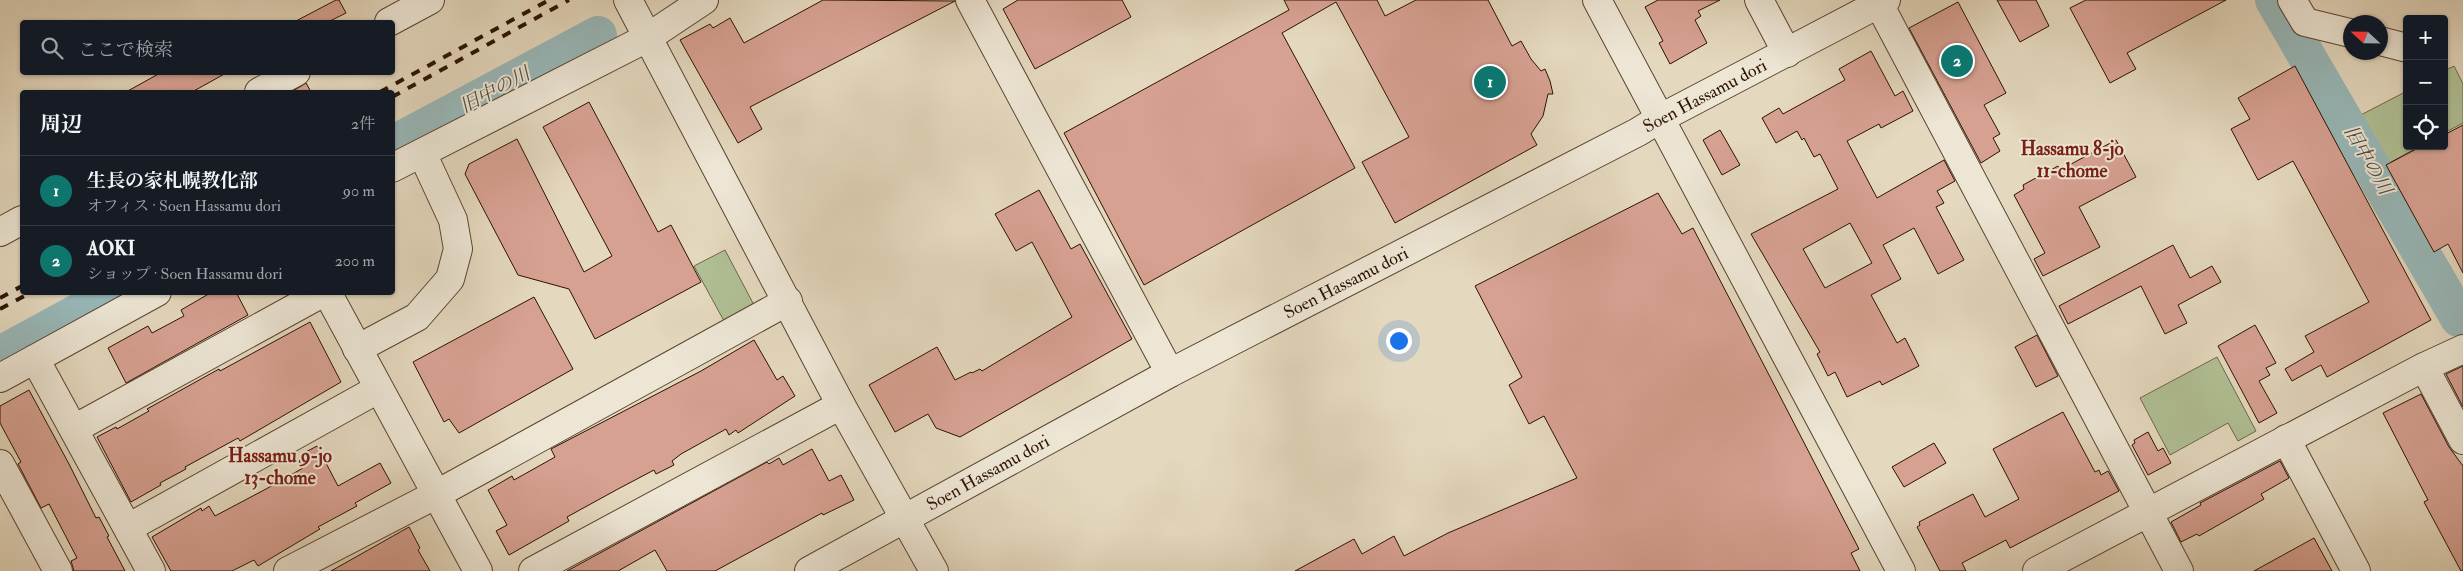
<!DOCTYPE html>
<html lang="ja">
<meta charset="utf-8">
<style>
:root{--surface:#171b24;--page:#20242c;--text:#f1f3f6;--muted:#9ea1a6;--line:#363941;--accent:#0f766e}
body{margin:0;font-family:"IM FELL Double Pica","Noto Serif JP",serif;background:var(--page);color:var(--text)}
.controls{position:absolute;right:15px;top:15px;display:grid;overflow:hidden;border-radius:5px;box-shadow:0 1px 4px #0004}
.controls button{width:45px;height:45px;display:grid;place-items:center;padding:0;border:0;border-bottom:1px solid var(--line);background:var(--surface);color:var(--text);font:25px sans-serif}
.compass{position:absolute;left:2343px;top:15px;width:45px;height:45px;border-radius:50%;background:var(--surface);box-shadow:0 1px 4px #0004;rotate:292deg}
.you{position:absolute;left:1398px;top:340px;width:18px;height:18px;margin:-12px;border:4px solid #fff;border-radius:50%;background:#1a73e8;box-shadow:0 0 0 8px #1a73e833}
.badge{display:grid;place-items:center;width:32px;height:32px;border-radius:50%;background:var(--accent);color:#fff;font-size:16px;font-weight:700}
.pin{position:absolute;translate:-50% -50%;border:2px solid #fff;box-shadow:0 1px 5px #0006}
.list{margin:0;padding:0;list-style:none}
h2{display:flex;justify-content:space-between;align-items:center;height:65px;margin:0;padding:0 20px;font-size:21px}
h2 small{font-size:16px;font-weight:400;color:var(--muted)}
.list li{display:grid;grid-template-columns:32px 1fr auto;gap:15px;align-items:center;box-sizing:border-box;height:70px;padding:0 20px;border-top:1px solid var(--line)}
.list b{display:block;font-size:19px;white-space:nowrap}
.list p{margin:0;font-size:16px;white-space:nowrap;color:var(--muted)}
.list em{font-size:16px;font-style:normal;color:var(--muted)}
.icon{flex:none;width:28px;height:28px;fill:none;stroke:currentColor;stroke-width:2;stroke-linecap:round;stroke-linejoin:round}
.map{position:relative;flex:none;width:2463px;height:571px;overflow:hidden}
.search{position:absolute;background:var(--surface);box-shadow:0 1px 4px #0004;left:20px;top:20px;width:375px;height:55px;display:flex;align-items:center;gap:12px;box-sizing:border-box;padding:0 18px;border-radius:5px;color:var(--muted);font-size:19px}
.panel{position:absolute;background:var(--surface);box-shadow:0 1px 4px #0004;left:20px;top:90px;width:375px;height:205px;border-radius:5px}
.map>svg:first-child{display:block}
</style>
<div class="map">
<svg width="2463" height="571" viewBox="0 0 2463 571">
<rect width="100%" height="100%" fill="#e4d8be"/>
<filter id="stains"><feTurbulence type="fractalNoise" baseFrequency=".004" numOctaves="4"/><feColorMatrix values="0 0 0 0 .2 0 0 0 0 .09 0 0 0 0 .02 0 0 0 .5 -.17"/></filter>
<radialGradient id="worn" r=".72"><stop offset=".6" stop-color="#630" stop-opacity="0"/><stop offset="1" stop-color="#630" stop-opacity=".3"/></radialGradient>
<g fill="#b0bf94" stroke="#6e684a">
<path d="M2454 66 2463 84V123L2444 133V71Z"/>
<path d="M2407 91V146H2420L2382 167 2355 118Z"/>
<path d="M725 250 754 305 724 321 694 266Z"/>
<path d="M2217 357 2256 431 2238 441 2228 423 2170 455 2140 398Z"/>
</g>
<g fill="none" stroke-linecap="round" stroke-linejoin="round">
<g stroke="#98b8b9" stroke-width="38">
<path d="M2274 0 2459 318H2463"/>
<path d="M392 145 598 35"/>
<path d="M0 355 116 292"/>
</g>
</g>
<g fill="#d7a192" stroke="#2c1201" fill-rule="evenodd">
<path d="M336 0H339L346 13 328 22H294Z"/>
<path d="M823 0 955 1 750 107 762 129 738 143 680 40 710 24 713 28 730 18 744 43Z"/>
<path d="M1018 0H1122L1131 17 1035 69 1003 9Z"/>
<path d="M1284 0H1377L1385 16 1416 0H1488L1512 46 1521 41 1531 59 1541 71 1545 69 1550 81 1553 94H1548L1543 116 1531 134 1537 145 1395 223 1362 162 1409 137 1336 2 1282 33 1355 168 1144 285 1064 133 1289 10Z"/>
<path d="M1658 0H1720L1698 11 1701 16 1695 20 1707 43 1670 64 1659 43 1663 41 1645 7Z"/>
<path d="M1997 0H2036L2049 26 2020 42Z"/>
<path d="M2086 0H2226L2127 53 2136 69 2110 83 2070 8Z"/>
<path d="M1958 2 2006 93 1984 105 2000 134 1993 138 2000 151 1981 163 1909 28Z"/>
<path d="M1871 51 1895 96 1903 91 1913 111 1881 128 1879 124 1847 141 1877 198 1944 160 1955 181 1937 191 1944 203 1936 207 1964 260 1938 274 1914 228 1883 245 1901 279 1871 295 1897 343 1905 338 1919 366 1882 385 1880 381 1847 397 1835 372 1828 376 1817 354 1820 352 1751 234 1838 189 1820 154 1814 157 1804 138 1802 140 1797 131 1776 143 1762 118 1779 108 1783 114 1845 80 1839 69ZM1850 223 1872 263 1825 288 1803 249Z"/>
<path d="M2295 66 2431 320 2327 377 2321 365 2292 381 2285 369 2314 352 2305 336 2369 302 2293 161 2258 180 2231 129 2250 119 2238 98Z"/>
<path d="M162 72H228L192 92H126Z"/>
<path d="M306 83 311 92H294L293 91Z"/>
<path d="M589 102 658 232 671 225 701 282 595 339 569 289 518 275 465 174 469 164 517 139 584 272 612 256 543 127Z"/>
<path d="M2463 125V273L2448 244 2434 252 2386 165 2422 146H2444V135Z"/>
<path d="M1720 130 1740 165 1722 175 1703 140Z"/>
<path d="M2116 140 2136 177 2079 207 2100 247 2043 276 2034 259 2045 253 2014 195 2024 189 2023 185 2058 166 2060 170Z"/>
<path d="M1039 190 1071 249 1080 244 1132 339 960 437 936 428 928 414 895 432 869 385 937 347 955 380 971 372 972 373 980 369 982 371 1072 317 1032 242 1016 251 995 214Z"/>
<path d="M1658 193 1682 234 1693 228 1859 549 1851 553 1860 571H1295L1354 539 1362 554 1394 536 1404 556 1448 533 1577 478 1544 416 1529 424 1509 385 1522 377 1475 286Z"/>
<path d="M2173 245 2190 278 2212 266 2221 282 2178 305 2187 323 2165 334 2141 286 2068 324 2059 306Z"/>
<path d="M212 292H236L248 315 126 383 108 348 148 326 152 333 184 316 181 310Z"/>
<path d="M534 297 573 369 459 433 449 419 444 422 413 362Z"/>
<path d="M310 322 341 382 240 441 238 438 185 467 186 469 160 483 161 485 131 502 97 437 116 427 117 429 149 411 147 409 219 369 220 371Z"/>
<path d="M2255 325 2276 363 2266 368 2270 375 2259 381 2277 413 2259 423 2218 346Z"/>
<path d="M2037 335 2058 376 2036 387 2015 347Z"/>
<path d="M754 340 777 380 783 376 795 396 738 433 736 430 729 435 726 429 681 454 672 461 674 465 656 474 654 470 618 489 567 517 569 521 509 555 496 531 507 525 488 490 512 476 514 480 555 457 551 449 701 371Z"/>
<path d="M2463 366V407L2446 374Z"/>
<path d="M29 390 69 464 96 518 99 517 109 536 107 537 125 571H74L71 561 77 558 49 504 41 508 18 464 21 462 0 423V406Z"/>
<path d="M2421 394 2449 447 2463 466V571H2461L2424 502 2428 500 2383 413Z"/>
<path d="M2063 412 2095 472 2099 470 2101 475 2108 471 2119 491 2010 548 2006 540 1962 563 1966 571H1940L1917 527 1920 525 1919 522 1973 494 1985 517 2019 499 1993 449Z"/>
<path d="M2148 432 2158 451 2163 448 2171 463 2148 475 2132 445 2135 443 2134 440Z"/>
<path d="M1934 443 1946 463 1904 487 1892 467Z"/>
<path d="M317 446 338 486 380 463 391 483 355 503 357 506 318 527 320 529 258 566 254 560 232 571H171L152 537 201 508 202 511 209 506 215 516 266 489 303 468 299 461 304 458 302 454Z"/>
<path d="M812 449 829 481 841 475 854 500 823 515 822 513 715 571H667L655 550 618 571H567L767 462 769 464 779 458 783 465Z"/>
<path d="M2280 461 2289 478 2261 494 2264 499 2199 536 2197 534 2181 542 2171 522 2201 505 2200 503Z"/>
<path d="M409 527 420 548 418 550 430 571H331Z"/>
<path d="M2314 538 2332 571H2254Z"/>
</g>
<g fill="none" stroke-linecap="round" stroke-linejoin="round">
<g stroke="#5a4430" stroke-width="30">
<g id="minor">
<path d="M628 0 841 405 934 571"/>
<path d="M970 0 1170 373"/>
<path d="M1597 0 1901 571"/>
<path d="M1759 0 1787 53"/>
<path d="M2292 0 2305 22 2350 33"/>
<path d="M1879 4 2179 571"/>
<path d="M389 22 430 0"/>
<path d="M2380 41 2407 48"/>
<path d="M259 92 296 72"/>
<path d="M392 168 647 38 704 0"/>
<path d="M0 232 22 220"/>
<path d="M327 292 478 571"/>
<path d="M357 349 417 317 450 279 458 249 453 220 422 153"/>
<path d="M35 359 151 571"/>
<path d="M2424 367 2463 440"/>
<path d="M0 378 157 292"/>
<path d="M74 429 324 292"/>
<path d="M2286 439 2356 571"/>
<path d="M0 464 58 571"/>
<path d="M128 528 378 389"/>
<path d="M288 571 437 494 788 301"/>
<path d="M533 571 841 405"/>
<path d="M809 571 1170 373 1638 132 1659 119 1886 0"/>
<path d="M2037 571 2424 367 2463 349"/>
</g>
</g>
<use href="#minor" stroke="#ede6d5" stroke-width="28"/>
<g stroke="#2c1201" stroke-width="4" stroke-dasharray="9 9" stroke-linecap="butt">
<path d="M380 92 549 0"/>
<path d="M392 97 569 0"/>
<path d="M0 298 22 286"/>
<path d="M0 309 32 292"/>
</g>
</g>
<g text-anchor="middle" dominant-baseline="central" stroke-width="4" stroke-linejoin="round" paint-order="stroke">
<g font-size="18" fill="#2c1201" stroke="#ede6d5">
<text transform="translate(1705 96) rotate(-28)">Soen Hassamu dori</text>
<text transform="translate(1346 283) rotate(-27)">Soen Hassamu dori</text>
<text transform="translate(988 473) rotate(-29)">Soen Hassamu dori</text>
</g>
<g font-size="19" font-style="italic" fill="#524c41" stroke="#ede6d5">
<text transform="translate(495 90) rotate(-28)">旧中の川</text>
<text transform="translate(2368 160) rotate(60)">旧中の川</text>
</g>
<g font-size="19" font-weight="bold" fill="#7a1f14" stroke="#ede6d5">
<text x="2072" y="149">Hassamu 8-jo<tspan x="2072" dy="22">11-chome</tspan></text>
<text x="280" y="456">Hassamu 9-jo<tspan x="280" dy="22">13-chome</tspan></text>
</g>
</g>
<rect width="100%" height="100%" filter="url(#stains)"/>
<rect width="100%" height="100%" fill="url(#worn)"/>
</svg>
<div class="controls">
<button>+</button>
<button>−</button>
<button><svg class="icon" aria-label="locate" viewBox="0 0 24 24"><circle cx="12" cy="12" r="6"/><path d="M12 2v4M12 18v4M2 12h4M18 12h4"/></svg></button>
</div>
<svg class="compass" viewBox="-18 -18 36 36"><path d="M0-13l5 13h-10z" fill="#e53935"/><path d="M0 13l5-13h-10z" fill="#9ea1a6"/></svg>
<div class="you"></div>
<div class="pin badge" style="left:1490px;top:82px">1</div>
<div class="pin badge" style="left:1957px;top:61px">2</div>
<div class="search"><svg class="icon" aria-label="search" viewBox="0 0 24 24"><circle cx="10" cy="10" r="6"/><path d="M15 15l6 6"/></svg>ここで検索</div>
<section class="panel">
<h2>周辺<small>2件</small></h2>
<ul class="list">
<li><span class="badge">1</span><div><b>生長の家札幌教化部</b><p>オフィス · Soen Hassamu dori</p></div><em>90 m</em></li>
<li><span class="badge">2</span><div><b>AOKI</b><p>ショップ · Soen Hassamu dori</p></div><em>200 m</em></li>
</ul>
</section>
</div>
